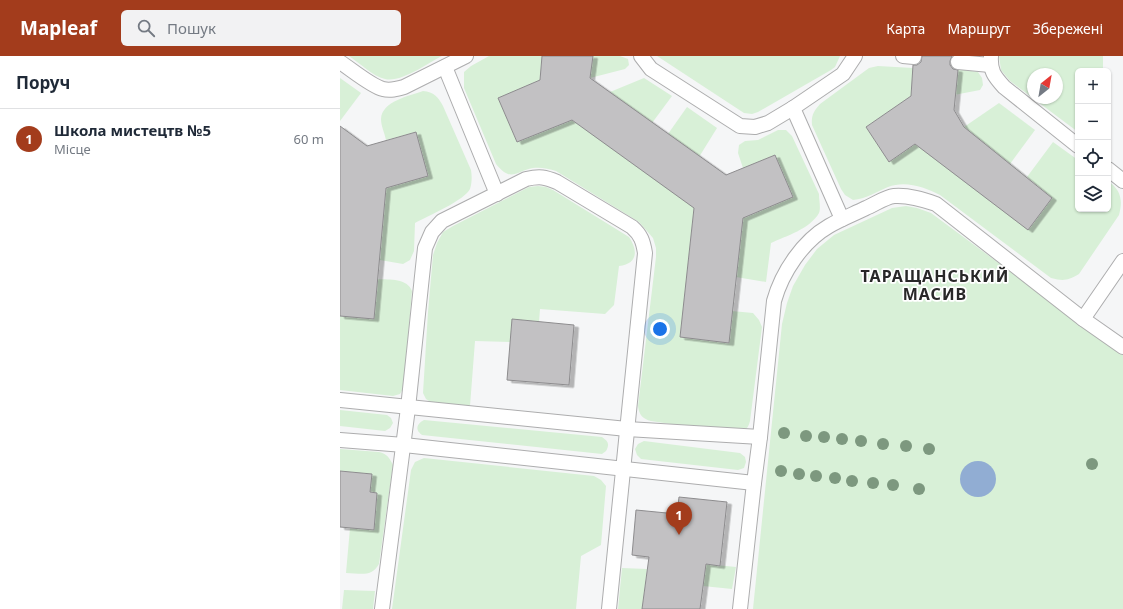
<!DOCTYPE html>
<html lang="uk">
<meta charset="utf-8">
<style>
:root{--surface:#fff;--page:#f2f2f3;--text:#1f2937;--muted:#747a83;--line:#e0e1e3;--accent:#a33c1c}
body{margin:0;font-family:"Noto Sans",sans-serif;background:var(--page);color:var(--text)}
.controls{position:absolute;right:12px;top:12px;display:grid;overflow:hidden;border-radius:6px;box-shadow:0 1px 3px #0004}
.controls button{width:36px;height:36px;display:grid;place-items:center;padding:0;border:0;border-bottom:1px solid var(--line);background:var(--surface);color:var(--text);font:20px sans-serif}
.compass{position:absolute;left:687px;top:12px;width:36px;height:36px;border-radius:50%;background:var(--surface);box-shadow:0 1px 3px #0004;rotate:31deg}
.you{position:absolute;left:320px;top:273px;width:14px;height:14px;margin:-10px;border:3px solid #fff;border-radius:50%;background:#1a73e8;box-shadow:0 0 0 6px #1a73e833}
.badge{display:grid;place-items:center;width:26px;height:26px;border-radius:50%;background:var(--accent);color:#fff;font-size:13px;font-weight:700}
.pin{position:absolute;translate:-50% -33px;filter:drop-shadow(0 1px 2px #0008)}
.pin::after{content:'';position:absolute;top:21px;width:14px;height:12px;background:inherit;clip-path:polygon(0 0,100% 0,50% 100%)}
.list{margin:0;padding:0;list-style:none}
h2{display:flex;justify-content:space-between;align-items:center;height:52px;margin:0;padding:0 16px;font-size:17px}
h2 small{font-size:13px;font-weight:400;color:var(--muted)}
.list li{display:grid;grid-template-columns:26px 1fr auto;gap:12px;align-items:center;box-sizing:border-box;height:60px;padding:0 16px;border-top:1px solid var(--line)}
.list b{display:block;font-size:15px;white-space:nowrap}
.list p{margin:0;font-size:13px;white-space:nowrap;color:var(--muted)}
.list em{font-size:13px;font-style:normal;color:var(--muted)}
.icon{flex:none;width:22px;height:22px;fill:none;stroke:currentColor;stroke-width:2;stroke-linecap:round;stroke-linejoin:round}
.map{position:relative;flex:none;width:783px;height:553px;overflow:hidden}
header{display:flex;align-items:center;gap:24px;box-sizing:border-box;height:56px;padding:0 20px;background:var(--accent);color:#fff}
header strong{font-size:19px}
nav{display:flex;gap:22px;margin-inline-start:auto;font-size:14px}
.search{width:280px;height:36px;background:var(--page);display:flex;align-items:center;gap:10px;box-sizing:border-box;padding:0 14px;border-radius:6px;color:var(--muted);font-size:15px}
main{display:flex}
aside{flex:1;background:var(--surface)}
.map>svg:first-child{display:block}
</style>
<header>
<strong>Mapleaf</strong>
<div class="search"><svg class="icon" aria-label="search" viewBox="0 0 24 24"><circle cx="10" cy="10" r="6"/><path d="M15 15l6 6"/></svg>Пошук</div>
<nav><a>Карта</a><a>Маршрут</a><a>Збережені</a></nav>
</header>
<main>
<aside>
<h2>Поруч<small></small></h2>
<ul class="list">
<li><span class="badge">1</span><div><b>Школа мистецтв №5</b><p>Місце</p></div><em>60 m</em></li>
</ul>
</aside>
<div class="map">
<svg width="783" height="553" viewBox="0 0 783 553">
<defs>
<filter id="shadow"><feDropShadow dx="4.5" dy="2.5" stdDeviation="0" flood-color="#0004"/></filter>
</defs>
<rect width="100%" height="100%" fill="#f5f6f7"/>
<g fill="#d8f0d7" fill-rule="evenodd">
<path d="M9 0H102C88 7 61 27 45 23 32 20 20 7 9 0Z"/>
<path d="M149 0H202L200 24 158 42 177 86 232 64 354 152 340 281 388 287 392 255 413 257 419 264 422 271 410 365C408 373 405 375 397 378L311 365C303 363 299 359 298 350L316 201V192L313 182 299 166 216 115C209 113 201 111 193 112 176 115 171 127 156 108L124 32V16L131 10Z"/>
<path d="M253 0H280L288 3 289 9 285 13 250 22Z"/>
<path d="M317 0H500L495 11 491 14 418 56 412 58 404 57Z"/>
<path d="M659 0H763V15H738V76L670 25 661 14ZM693 18H717V42H693Z"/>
<path d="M538 10 573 12 571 40 526 71 549 106 575 88 688 174 712 142 687 121 713 86 738 104V153H768V125C781 134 783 144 779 159L739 218C727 225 723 225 711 222L600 139C585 131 565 124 548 131 536 136 526 143 513 144L505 139 501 133 472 69C471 59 474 55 480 48L529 12Z"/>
<path d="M618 13 638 16 642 22 643 29 640 34 614 39Z"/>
<path d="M0 22 21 37 0 65Z"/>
<path d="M304 22 332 40 312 67 270 36Z"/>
<path d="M83 35C94 36 98 41 103 50L131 114C132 120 132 127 130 133 125 144 88 160 75 167L74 195 70 204 63 208 40 204 46 132 88 120 76 76 46 84C45 78 41 70 41 63 42 45 69 40 83 35Z"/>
<path d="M659 47 695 74 670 108 624 71Z"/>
<path d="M347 51 377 72 359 101 328 78Z"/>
<path d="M438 74H446L452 80 479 138C479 144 481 152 479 157 470 173 446 180 431 187L426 226 396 221 403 162 453 141 435 99 403 112 398 97 399 89 405 85 418 84Z"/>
<path d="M198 130 206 131 213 134 289 181C298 194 298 208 279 210L274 249 265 258 200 253 199 266 173 263 171 286 135 285 130 350 92 347 86 343 83 337 88 256 93 199 97 187 103 176 113 170 189 131Z"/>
<path d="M566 150 577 152 591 157 783 299V553H413L442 268 447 247 453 230 465 209 477 193 494 179 552 152Z"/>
<path d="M38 223C50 224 67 222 72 235L64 331 60 338 53 340 0 334V260L34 263Z"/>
<path d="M0 354 47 359 51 362 53 367 50 372 45 375 0 370Z"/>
<path d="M84 364 262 381C268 385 270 388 266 395L262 398 82 379C75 374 76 368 84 364Z"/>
<path d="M304 385 400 397 405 401 406 406 404 412 398 414 301 403 297 399 295 393 298 388Z"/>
<path d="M0 393 39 396C47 398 49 401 53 409L39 508C31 522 20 517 6 517L10 472 34 474 37 437 30 436 31 418 0 415Z"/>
<path d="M84 402 254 420 261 424 266 430 261 489 241 500 236 553H52L71 414 75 406Z"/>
<path d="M366 508 396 511 392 533 363 530Z"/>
<path d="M282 512 307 513 302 553H278Z"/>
<path d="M4 534 35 535 33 553H2Z"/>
</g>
<circle fill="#91add3" cx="638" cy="423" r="18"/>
<g fill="#c2c1c3" stroke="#8d8c8e" filter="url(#shadow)">
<path d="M202 0H253L250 22 386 119 435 99 453 141 403 162 389 287 340 281 354 152 232 64 177 86 158 42 200 24Z"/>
<path d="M582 0H612L610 5V9L613 13 618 14 614 54 624 71 712 142 688 174 575 88 549 106 526 71 571 40 573 9H577L581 6Z"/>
<path d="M0 70 27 90 76 76 88 120 46 132 34 263 0 260Z"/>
<path d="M172 263 234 269 229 329 167 324Z"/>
<path d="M0 415 32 418 30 436 37 437 34 474 0 471Z"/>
<path d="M339 441 387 446 380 510 366 508 360 553H302L309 501 292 499 296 454 337 458Z"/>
</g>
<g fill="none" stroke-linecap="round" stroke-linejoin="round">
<g stroke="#adadae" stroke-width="16">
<g id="lane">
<path d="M301 0 311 13 400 70 415 71 428 67 453 52 503 18 515 0"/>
<path d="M563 0 574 1"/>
<path d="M651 0C650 15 654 20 664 31L738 90"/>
<path d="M0 6C11 13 31 30 43 33 50 35 57 33 64 31L126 0"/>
<path d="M618 6 650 9"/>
<path d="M105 11 157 138"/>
<path d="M453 52 502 163"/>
<path d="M768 113 783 125"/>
<path d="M743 263 783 205"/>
<path d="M0 344 287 373 420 381"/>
<path d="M0 384 64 389 414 427"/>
<path d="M42 553 68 352 85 192 92 176 102 165 186 123C200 120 205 121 217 126L292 171C301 179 303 185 305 197L269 553"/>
<path d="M400 553 414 427 420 381 434 245C442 216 463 185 489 170 501 163 514 158 526 152 534 149 545 141 554 140 569 139 582 143 596 148L743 263 783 291"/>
</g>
</g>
<use href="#lane" stroke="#fff" stroke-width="14"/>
</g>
<g fill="#7d987f">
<circle cx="444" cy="377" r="6"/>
<circle cx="466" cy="380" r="6"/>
<circle cx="484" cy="381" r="6"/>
<circle cx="502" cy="383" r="6"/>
<circle cx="521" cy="385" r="6"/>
<circle cx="543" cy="388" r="6"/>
<circle cx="566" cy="390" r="6"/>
<circle cx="589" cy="393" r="6"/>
<circle cx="752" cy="408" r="6"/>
<circle cx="441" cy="415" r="6"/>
<circle cx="459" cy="418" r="6"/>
<circle cx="476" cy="420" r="6"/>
<circle cx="495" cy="422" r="6"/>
<circle cx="512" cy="425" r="6"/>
<circle cx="533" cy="427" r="6"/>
<circle cx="553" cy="429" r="6"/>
<circle cx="579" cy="433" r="6"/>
</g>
<g text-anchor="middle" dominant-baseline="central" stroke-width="3.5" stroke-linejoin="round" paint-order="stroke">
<g font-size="16" font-weight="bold" letter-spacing="1" fill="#282828" stroke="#fff">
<text x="595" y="220">ТАРАЩАНСЬКИЙ<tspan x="595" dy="18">МАСИВ</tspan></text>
</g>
</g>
</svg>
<div class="controls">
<button>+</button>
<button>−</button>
<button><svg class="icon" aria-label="locate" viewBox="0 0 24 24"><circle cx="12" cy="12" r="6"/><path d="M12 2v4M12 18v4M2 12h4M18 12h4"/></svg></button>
<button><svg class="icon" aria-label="layers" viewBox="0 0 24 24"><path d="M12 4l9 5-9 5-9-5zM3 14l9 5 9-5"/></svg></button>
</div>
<svg class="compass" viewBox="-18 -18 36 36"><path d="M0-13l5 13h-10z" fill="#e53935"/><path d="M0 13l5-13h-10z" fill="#747a83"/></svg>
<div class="you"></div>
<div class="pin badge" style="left:339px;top:479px">1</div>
</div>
</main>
